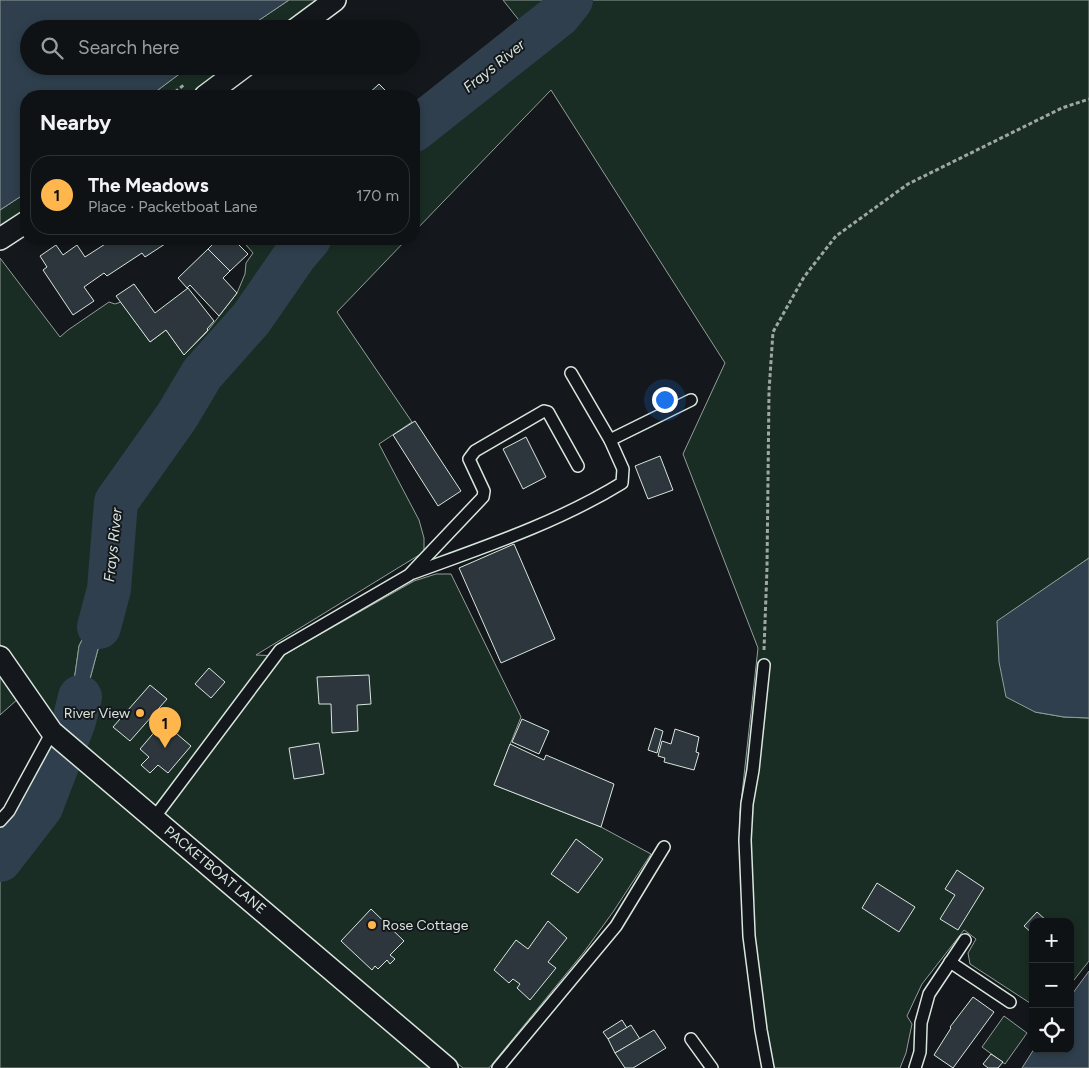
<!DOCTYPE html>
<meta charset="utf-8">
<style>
:root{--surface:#0f1215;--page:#181b1e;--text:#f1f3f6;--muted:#9b9ea0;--line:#2f3234;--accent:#ffb74d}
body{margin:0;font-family:Figtree,sans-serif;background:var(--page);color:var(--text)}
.controls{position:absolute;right:15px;bottom:15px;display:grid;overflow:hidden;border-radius:10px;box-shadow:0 2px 8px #0003}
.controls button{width:45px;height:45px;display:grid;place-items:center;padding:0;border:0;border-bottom:1px solid var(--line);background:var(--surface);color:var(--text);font:25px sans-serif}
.you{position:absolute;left:664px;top:399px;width:18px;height:18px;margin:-12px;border:4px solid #fff;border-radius:50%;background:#1a73e8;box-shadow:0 0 0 8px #1a73e833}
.badge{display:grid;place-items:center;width:32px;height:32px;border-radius:50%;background:var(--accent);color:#111;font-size:16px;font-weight:700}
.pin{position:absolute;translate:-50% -41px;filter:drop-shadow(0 1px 2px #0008)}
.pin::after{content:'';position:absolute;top:26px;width:18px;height:15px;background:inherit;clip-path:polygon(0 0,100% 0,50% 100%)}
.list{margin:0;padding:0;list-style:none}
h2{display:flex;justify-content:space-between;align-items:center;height:65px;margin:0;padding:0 20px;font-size:21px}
h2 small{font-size:16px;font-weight:400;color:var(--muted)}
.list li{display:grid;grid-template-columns:32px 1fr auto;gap:15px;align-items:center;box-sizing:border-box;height:80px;margin:0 10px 10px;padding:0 10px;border:1px solid var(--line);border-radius:20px}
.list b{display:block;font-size:19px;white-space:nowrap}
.list p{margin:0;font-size:16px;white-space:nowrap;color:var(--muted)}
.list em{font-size:16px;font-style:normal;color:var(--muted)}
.icon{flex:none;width:28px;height:28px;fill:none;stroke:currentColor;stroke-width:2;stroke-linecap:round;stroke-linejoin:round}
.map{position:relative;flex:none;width:1089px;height:1068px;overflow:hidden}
.search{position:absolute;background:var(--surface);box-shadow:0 2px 8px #0003;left:20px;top:20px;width:400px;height:55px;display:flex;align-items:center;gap:12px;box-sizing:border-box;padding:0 18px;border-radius:28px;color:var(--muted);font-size:19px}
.panel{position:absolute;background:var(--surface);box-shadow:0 2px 8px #0003;left:20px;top:90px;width:400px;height:155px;border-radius:20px}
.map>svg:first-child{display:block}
</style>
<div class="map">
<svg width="1089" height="1068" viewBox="0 0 1089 1068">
<rect width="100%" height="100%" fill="#14181c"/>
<g fill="#1a2d24" stroke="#939e99">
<path d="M289 0H328L290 29H246Z"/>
<path d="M503 0H566L555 11 529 33Z"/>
<path d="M574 0H1089V558L997 622 1035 712 1064 717 1089 718V961L1070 985V922H1033V1005L970 964 968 953 976 939 964 930 922 984 907 1016 912 1024 906 1053 900 1068H764L741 887 740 812 758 648 683 454 725 363 551 90 414 232V132L560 16Z"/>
<path d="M190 66H239L199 96H150Z"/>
<path d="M26 193V218L0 236V210Z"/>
<path d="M241 239H298L192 369 107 489 115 497 109 570 91 606 86 632 79 646 74 681 63 713 53 716 31 692 0 644V258L60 337 68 330 109 302 115 304 121 302 150 342 166 330 184 355 206 333 237 293 245 274 246 263 253 253Z"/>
<path d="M315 239H407L337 312 412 422 379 444 419 520 424 538V552L256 655 282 656 414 581 436 574H451L521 717 494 785 601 827 651 854 613 912 584 952 489 1068H463L72 746 115 586 110 569 120 573 113 569 118 510 205 380 258 318 298 259Z"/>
<path d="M0 669 19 698 0 715Z"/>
<path d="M56 745 59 748 37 808 0 853V845L31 807Z"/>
<path d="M68 757 436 1068H0V869L50 803Z"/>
<path d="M1004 1016 1027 1033 1005 1064 982 1047Z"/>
</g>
<g fill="#2f3f4d" stroke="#939e99">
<path d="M0 0H289L246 29H29V66H190L150 96H26V193L0 210Z"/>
<path d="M1089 558V718L1064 717 1035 712 1006 697 999 662 997 621Z"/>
<path d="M110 569 115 586 74 738 51 719 58 713 63 712 74 681 79 646 86 632 91 606 102 582Z"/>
<path d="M1089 971V1068H1022L1034 1049H1070V997Z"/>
</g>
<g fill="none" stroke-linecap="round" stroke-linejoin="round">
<g stroke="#2f3f4d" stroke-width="44">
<path d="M414 130 559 15 571 0"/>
<path d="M99 627 109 589 116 502 177 416 202 374 251 319 296 254 309 239"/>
<path d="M0 860 41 807 74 721 80 697"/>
</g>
</g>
<g fill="#2c363c" stroke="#d8e6dc">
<path d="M379 84 390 95 389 96H366Z"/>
<path d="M113 239H161L165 244 145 257 142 253 107 276 104 273 84 287 94 301 73 315 43 270 47 267 40 256 56 245 63 255 77 245 85 257Z"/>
<path d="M218 239H233L248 254 230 271 208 249Z"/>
<path d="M208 249 230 271 223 278 237 293 219 316 190 285 187 288 178 278Z"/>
<path d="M134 284 155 313 188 288 214 321 207 329 208 330 184 355 166 330 150 342 116 296Z"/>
<path d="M415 421 461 491 438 506 393 435Z"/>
<path d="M526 437 546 477 523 489 503 449Z"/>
<path d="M660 456 673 490 648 499 635 466Z"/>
<path d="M514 544 555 639 501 663 459 568Z"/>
<path d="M209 668 225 682 211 698 195 684Z"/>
<path d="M369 675 371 704 357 705 358 731 332 733 331 704H319L317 677Z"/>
<path d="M150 685 167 699 130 741 113 727Z"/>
<path d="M522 719 549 731 539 754 512 742Z"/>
<path d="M163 722 191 746 168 773 158 765 150 773 141 765 149 757 140 749Z"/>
<path d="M655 728 663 731 657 753 648 750Z"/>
<path d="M675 729 699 737 696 752 699 753 694 770 664 762 665 758 658 756 662 741 671 744Z"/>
<path d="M319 743 324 774 294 779 289 748Z"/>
<path d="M510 744 544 760 546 755 614 784 601 827 494 785Z"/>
<path d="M576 839 603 859 578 893 551 874Z"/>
<path d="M957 870 984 888 958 930 940 919 955 895 945 889Z"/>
<path d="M877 883 915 907 899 932 862 908Z"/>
<path d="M371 909 404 941 390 955 395 959 390 964 387 960 378 969 375 966 372 970 341 941Z"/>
<path d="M1037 912 1048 922H1033V934L1024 926Z"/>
<path d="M548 921 567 938 548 962 556 968 530 1000 517 988 520 984 513 979 509 983 494 970 516 940 528 949Z"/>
<path d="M973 997 994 1012 953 1068 934 1055 951 1028 950 1027Z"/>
<path d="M622 1020 627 1028 608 1039 603 1032Z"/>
<path d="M631 1025 640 1039 615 1053 608 1039Z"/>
<path d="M654 1030 666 1048 633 1068H625L615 1053Z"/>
<path d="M991 1054 1003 1062 998 1068H988L983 1064Z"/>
</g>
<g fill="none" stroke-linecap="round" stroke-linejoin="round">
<g stroke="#d8e6dc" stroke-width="14">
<g id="lane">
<path d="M610 440 691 400"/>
<path d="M413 573C484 547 557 523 622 483L623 469 610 440 571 373"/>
<path d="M764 665 753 770 747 804 745 840 749 936 761 1030 768 1068"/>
<path d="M154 818 280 650 409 575 483 497 484 491 469 459 475 451 544 411 548 412 578 466"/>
<path d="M0 821 9 811 52 732"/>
<path d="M950 962 1010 1002"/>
<path d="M691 1039 712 1068"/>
<path d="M498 1068 616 926 664 847"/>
<path d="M915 1068 920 1052 921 1023 929 994 965 940"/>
</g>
</g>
<g stroke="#d8e6dc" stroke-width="24">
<g id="street">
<path d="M296 29 335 0"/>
<path d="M205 96 245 66"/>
<path d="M0 239 26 222"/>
<path d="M0 657 52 732 447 1068"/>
</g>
</g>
<g stroke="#9da8a2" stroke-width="3" stroke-dasharray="4 2.5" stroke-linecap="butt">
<path d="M264 29 274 22"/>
<path d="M170 96 185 84"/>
<path d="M764 650 767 568 769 391 773 332 804 277 836 236 908 184 1062 108 1089 99"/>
</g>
<use href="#lane" stroke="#14181c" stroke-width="11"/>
<use href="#street" stroke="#14181c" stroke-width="21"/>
</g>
<g fill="#ffb74d" stroke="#14181c" stroke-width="2">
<circle cx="140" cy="713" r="5"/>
<circle cx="372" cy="925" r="5"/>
</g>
<g text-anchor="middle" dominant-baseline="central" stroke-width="4" stroke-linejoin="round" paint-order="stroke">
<g font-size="14" fill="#d8e6dc" stroke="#14181c" text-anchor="end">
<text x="130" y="713">River View</text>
<text x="382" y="925" text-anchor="start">Rose Cottage</text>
</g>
<g font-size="14" fill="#d8e6dc" stroke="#14181c">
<text transform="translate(215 870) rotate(40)">PACKETBOAT LANE</text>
</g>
<g font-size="15" font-style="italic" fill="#d8e6dc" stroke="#14181c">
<text transform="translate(494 66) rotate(-39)">Frays River</text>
<text transform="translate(113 545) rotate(-84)">Frays River</text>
</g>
</g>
</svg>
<div class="controls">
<button>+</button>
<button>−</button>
<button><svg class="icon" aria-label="locate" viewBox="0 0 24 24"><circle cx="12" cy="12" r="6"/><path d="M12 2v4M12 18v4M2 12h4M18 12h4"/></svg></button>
</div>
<div class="you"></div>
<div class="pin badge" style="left:165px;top:748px">1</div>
<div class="search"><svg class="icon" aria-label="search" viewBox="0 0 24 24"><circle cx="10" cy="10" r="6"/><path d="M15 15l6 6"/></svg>Search here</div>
<section class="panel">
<h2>Nearby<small></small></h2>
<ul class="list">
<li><span class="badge">1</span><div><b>The Meadows</b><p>Place · Packetboat Lane</p></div><em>170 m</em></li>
</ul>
</section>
</div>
